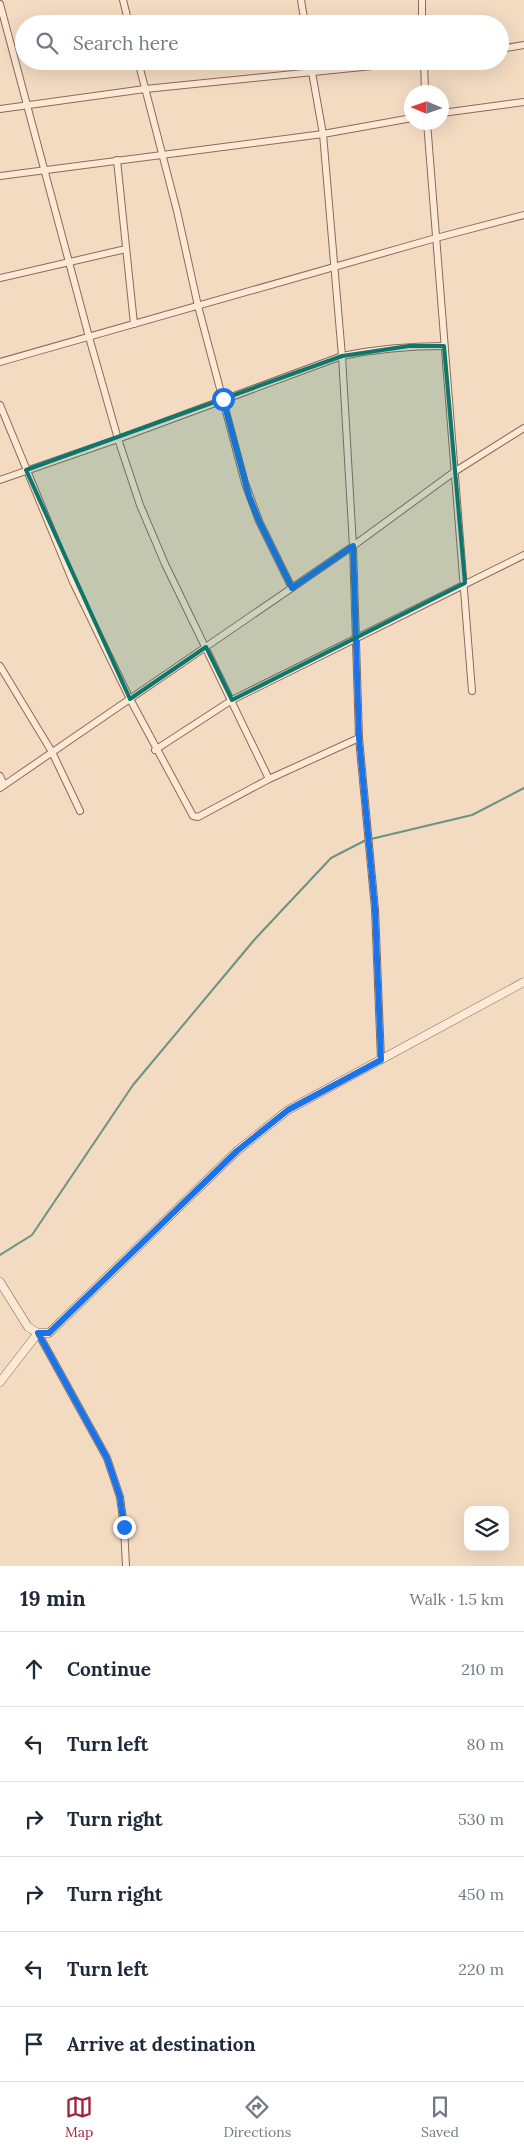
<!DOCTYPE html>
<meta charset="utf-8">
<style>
:root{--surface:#fff;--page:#f2f2f3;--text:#1f2937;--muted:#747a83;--line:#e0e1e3;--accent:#a32039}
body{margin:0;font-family:Lora,serif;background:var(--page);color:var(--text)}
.controls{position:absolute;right:15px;bottom:15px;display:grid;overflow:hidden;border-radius:10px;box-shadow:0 5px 20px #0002}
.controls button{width:45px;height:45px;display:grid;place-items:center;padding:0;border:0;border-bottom:1px solid var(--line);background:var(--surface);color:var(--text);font:25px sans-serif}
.compass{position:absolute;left:404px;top:85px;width:45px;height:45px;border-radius:50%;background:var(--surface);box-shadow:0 5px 20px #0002;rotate:272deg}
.stop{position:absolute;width:15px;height:15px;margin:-11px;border:4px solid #1a73e8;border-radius:50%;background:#fff}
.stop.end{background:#1a73e8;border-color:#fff;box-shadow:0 1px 5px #0008}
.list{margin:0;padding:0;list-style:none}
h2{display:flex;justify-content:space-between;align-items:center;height:65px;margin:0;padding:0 20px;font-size:21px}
h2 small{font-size:16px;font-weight:400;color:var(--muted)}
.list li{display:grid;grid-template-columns:32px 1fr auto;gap:15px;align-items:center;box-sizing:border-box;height:75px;padding:0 20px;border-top:1px solid var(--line)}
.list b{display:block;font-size:19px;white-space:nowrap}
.list em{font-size:16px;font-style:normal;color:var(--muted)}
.icon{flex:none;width:28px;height:28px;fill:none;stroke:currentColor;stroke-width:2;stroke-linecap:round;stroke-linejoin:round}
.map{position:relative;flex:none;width:524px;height:1566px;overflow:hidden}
.search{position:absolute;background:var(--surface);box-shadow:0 5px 20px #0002;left:15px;right:15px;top:15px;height:55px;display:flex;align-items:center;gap:12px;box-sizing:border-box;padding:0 18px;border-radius:28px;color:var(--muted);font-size:19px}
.sheet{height:515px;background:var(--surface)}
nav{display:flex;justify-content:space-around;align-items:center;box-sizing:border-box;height:70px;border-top:1px solid var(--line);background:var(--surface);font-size:14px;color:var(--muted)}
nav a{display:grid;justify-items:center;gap:2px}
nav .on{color:var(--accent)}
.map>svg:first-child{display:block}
</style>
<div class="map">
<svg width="524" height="1566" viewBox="0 0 524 1566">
<rect width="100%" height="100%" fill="#f2dbc1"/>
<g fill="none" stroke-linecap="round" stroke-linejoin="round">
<g stroke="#6a9381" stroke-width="2">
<path d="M371 839 472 815 524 788"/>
<path d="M0 1255 32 1235 133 1085 255 939 331 858 366 840"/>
</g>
<g stroke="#8e6a56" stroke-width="8">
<g id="minor">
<path d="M123 0 129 24"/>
<path d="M301 0 305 24"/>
<path d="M422 0V24"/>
<path d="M0 4 89 337 118 439 140 505 165 564 269 779"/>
<path d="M500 49 524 45"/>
<path d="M138 61 177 211 198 306 245 483 259 521 292 588"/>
<path d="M310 61 323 134 342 356 353 546 359 738 375 909 381 1060"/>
<path d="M424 61 425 92"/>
<path d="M0 109 145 89 422 61"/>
<path d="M442 113 524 102"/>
<path d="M427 122 472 691"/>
<path d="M117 160 134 324"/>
<path d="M0 176 323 134 412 118"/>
<path d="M0 278 126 249"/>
<path d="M0 362 436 238 524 215"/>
<path d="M0 405 73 582 130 699 193 816 198 817 269 779 359 738"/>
<path d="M0 480 118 439 342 356C376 349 409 346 444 346"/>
<path d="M0 666 52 752 80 811"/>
<path d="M155 750 232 700 524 555"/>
<path d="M0 776 4 785"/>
<path d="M0 788 353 546 454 472 524 428"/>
<path d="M38 1333 107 1458 120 1497 124 1527 126 1566"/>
</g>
</g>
<g stroke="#8e6a56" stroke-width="9">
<g id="tertiary">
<path d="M0 1282 28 1327 38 1333H49L237 1151 288 1110 524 982"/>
<path d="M0 1382 38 1333"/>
</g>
</g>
<use href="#minor" stroke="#fce9d5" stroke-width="6"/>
<use href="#tertiary" stroke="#fce9d5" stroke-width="8"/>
</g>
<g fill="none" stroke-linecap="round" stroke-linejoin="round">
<path stroke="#1a73e8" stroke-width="6" d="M124 1527 120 1497 107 1458 38 1333H49L237 1151 288 1110 381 1060 375 909 359 738 353 546 292 588 259 521 249 496 223 399"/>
</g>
<path fill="#0f766e" fill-opacity="0.2" stroke="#0f766e" stroke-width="4" stroke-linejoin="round" d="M409 346H444L465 583 232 700 206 647 130 699 26 470 342 356Z"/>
</svg>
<div class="controls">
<button><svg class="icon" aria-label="layers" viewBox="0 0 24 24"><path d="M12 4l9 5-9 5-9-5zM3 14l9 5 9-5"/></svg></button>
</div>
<svg class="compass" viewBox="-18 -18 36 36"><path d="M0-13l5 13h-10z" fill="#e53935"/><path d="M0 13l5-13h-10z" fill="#747a83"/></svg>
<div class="stop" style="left:223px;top:399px"></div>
<div class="stop end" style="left:124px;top:1527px"></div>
<div class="search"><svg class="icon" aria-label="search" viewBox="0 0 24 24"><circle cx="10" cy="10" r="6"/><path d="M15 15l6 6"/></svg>Search here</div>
</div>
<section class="sheet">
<h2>19 min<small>Walk · 1.5 km</small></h2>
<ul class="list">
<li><svg class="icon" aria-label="ahead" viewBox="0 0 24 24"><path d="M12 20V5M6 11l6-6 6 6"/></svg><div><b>Continue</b></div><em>210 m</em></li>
<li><svg class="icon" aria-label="left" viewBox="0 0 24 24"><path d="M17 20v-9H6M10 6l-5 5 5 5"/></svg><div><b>Turn left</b></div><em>80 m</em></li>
<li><svg class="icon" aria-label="right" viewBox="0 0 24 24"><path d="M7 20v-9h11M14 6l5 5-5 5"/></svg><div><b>Turn right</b></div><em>530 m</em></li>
<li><svg class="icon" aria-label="right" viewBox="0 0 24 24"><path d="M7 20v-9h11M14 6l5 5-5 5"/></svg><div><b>Turn right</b></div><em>450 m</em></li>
<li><svg class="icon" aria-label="left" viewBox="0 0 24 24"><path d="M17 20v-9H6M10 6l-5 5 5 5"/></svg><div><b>Turn left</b></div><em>220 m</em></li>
<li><svg class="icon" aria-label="arrive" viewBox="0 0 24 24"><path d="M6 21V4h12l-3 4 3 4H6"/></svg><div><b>Arrive at destination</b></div></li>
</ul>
</section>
<nav>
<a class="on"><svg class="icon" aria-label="map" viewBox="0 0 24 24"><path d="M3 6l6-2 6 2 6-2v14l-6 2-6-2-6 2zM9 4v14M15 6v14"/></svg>Map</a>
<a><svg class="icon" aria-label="directions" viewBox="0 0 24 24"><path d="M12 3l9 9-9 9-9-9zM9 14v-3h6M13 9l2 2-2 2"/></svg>Directions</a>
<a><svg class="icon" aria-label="saved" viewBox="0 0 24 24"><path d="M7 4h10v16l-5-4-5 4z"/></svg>Saved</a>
</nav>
